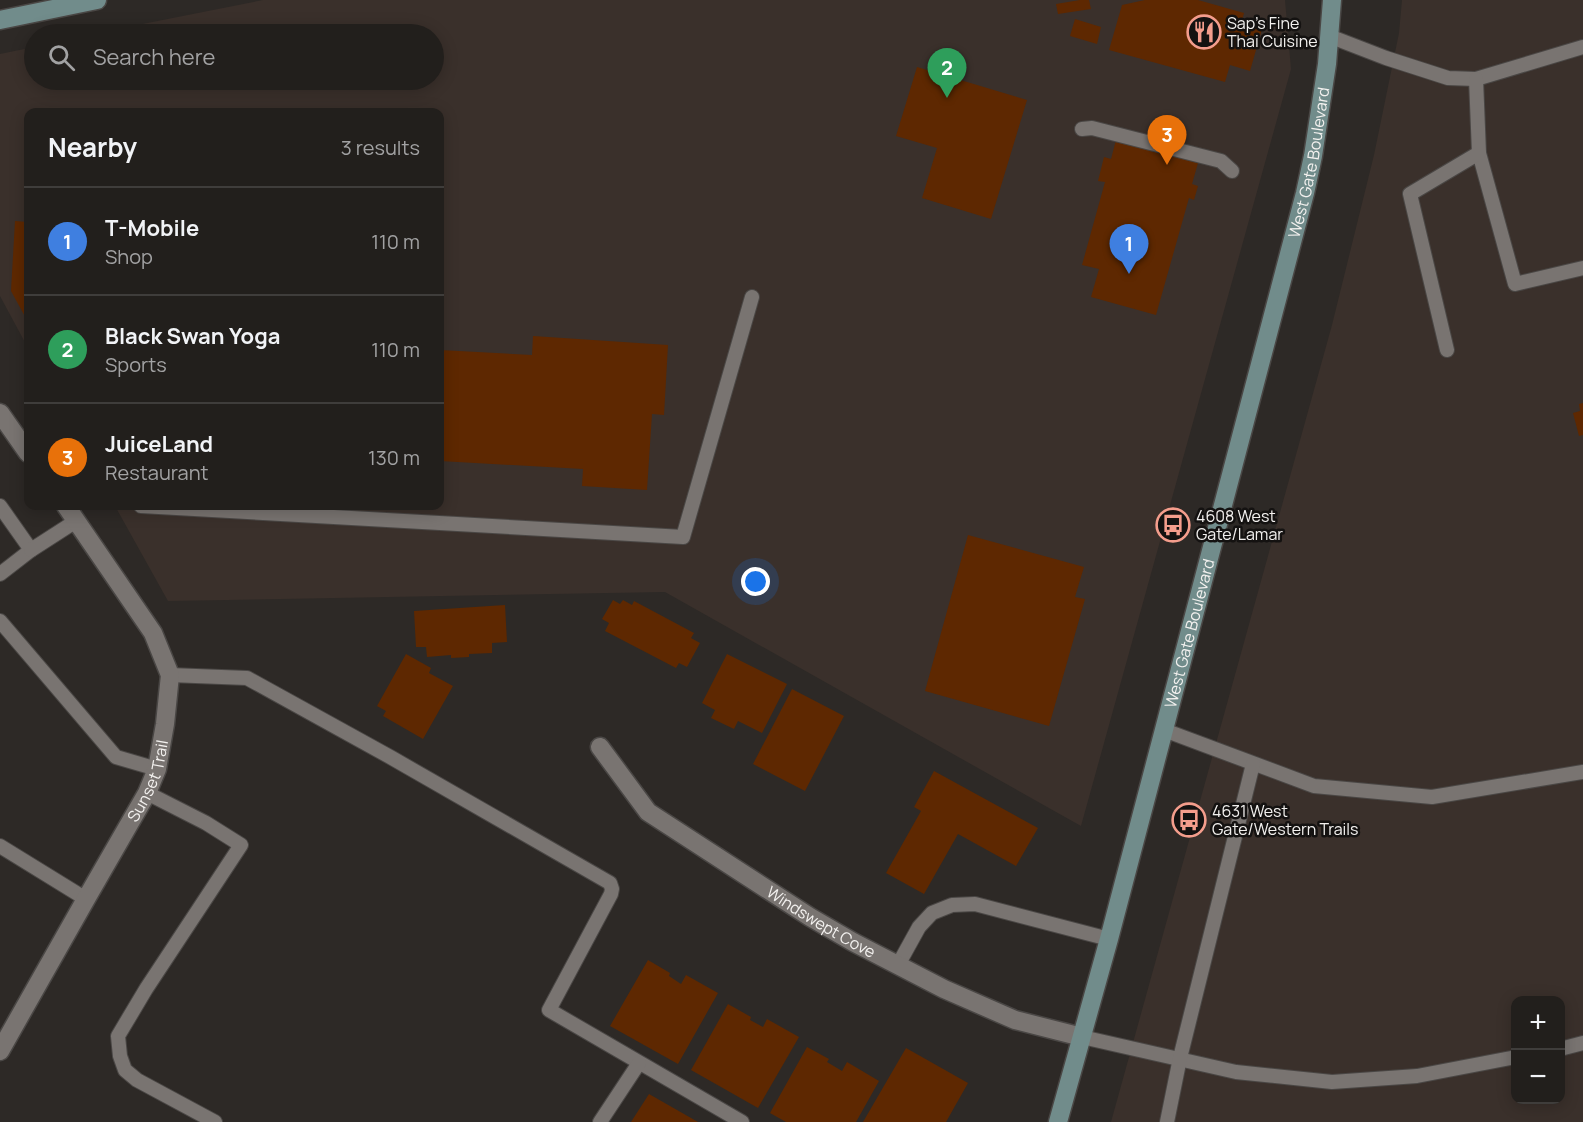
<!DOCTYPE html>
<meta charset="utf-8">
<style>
:root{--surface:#221f1c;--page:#2a2725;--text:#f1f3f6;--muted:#a2a2a3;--line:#3f3d3b;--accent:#8c9099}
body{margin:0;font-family:Manrope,sans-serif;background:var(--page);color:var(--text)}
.controls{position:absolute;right:18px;bottom:18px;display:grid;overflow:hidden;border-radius:12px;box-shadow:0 3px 15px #0003}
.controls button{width:54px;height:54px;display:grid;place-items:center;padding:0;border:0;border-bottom:2px solid var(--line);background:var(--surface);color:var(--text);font:30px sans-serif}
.you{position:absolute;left:756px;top:582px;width:21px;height:21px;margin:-15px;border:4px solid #fff;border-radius:50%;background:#1a73e8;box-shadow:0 0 0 9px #1a73e833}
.badge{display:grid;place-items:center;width:39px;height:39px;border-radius:50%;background:var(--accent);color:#fff;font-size:20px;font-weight:700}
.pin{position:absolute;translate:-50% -50px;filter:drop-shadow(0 2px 3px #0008)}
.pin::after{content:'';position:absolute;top:32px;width:21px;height:18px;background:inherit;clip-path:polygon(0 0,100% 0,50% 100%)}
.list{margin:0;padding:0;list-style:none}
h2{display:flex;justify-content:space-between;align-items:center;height:78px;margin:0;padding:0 24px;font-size:26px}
h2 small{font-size:20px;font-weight:400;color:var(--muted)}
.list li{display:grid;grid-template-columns:39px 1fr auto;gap:18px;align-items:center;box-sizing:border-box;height:108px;padding:0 24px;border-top:2px solid var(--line)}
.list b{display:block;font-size:22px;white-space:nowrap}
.list p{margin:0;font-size:20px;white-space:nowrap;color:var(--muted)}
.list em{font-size:20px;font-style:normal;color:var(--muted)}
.icon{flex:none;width:33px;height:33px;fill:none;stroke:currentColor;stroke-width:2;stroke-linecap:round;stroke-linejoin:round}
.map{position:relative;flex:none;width:1583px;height:1122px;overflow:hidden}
.search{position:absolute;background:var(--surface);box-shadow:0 3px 15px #0003;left:24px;top:24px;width:420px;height:66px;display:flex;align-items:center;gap:15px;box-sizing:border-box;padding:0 21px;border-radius:33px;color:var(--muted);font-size:22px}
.panel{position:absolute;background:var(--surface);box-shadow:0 3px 15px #0003;left:24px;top:108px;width:420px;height:402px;border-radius:12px}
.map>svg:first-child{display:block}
</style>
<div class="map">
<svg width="1583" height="1122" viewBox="0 0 1583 1122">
<rect width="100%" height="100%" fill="#2d2926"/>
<g fill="#3a302b" fill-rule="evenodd">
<path d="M263 0H1285L1291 69 1081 826 665 592 168 601 115 506H440V112H28V348L0 296V54L34 47V80H434V34H92Z"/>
<path d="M1402 0H1583V1122H1111L1332 325 1374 155 1399 33ZM1516 1000H1560V1100H1516Z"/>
</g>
<g fill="#5e2801">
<path d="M1080 0H1089L1091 9 1058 14 1056 4Z"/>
<path d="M1145 0H1198L1244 13 1241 24 1262 29 1250 71 1230 65 1225 82 1109 50 1122 5Z"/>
<path d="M1075 19 1101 27 1097 44 1070 36Z"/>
<path d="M917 67 1027 100 991 219 922 198 937 148 896 136Z"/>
<path d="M1116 140 1198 163 1192 184 1198 186 1194 200 1189 198 1156 315 1091 297 1099 269 1082 265 1105 182 1098 181 1104 157 1111 159Z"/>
<path d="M15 221 28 222V322L11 291Z"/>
<path d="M533 336 668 345 664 415 652 414 647 490 582 486 583 469 440 461V350L532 355Z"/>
<path d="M1583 403V435L1579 436 1573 413 1580 411 1579 404Z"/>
<path d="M968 535 1084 567 1075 597 1085 599 1049 726 925 691Z"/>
<path d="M613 600 620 604 623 600 632 605 634 601 694 633 691 638 700 643 687 667 679 663 676 668 605 631 609 623 602 619Z"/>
<path d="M505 605 507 642 492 643V653L469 654V657L451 658V655L427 657 426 647H416L414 611Z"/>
<path d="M406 654 431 668 429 673 453 686 423 739 383 716 386 711 377 706Z"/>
<path d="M727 654 787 684 762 733 738 721 734 729 711 718 715 710 702 703Z"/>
<path d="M792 689 844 716 805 791 753 764Z"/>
<path d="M934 771 1038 828 1016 866 958 834 924 894 886 873 921 811 914 807Z"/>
<path d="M648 960 670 973 669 976 681 984 686 975 718 993 678 1064 610 1026Z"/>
<path d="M728 1004 751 1017 750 1020 763 1027 767 1019 799 1037 758 1108 691 1070Z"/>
<path d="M807 1047 829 1059 827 1062 842 1071 847 1062 879 1081 856 1122H786L770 1113Z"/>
<path d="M906 1048 968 1083 946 1122H863Z"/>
<path d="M649 1094 698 1122H631Z"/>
</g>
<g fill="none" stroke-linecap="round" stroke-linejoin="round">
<g stroke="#4a4745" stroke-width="16">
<g id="lane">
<path d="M1329 36 1386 58 1448 78 1476 79 1583 47"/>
<path d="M1082 129 1092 128 1221 161 1232 171"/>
<path d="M1479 153 1515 284 1583 268"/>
<path d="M1447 350 1410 194 1479 153 1476 79"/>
<path d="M0 506 31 550 0 574"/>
<path d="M141 506 683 537 752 297"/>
<path d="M31 550 76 521"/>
<path d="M0 621 116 757 157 769"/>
<path d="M170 675 247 678 392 758 610 883 612 889 611 894 549 1010 742 1122"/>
<path d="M1164 730 1314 786 1432 797 1583 772"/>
<path d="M147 793 206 823 241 845 146 989 118 1036 120 1056 125 1070 137 1080 215 1122"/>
<path d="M0 846 86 899"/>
<path d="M898 965 919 927 932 913 952 905 975 904 1109 939"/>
<path d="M1082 1037 1236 1072 1332 1082 1417 1076 1516 1057"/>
<path d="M1560 1049 1583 1043"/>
<path d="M600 1122 639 1063"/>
<path d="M1167 1122 1180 1058 1253 764"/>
</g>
</g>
<g stroke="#4a4745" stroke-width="21">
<g id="street">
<path d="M0 413 28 453"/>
<path id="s1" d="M600 747 648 812 810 917 853 942 944 989 1015 1020 1082 1037"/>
<path id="s2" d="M0 1051 86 899 147 793 157 769 165 724 170 675 153 633 66 506"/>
</g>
</g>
<g stroke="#4a4745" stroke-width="21">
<g id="secondary">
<path d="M0 20 97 0"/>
<path id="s3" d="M1058 1122 1109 939 1305 193 1313 156 1327 64 1332 0"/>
</g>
</g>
<use href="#lane" stroke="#797471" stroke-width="14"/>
<use href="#street" stroke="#797471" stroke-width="18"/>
<use href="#secondary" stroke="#718c8b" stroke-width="18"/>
</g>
<defs>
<g id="restaurant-ring" transform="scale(1.725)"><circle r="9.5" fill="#141211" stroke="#f49d8c" stroke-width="1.5"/><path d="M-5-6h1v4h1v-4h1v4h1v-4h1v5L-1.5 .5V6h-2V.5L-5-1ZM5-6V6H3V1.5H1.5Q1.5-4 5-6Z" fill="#f49d8c"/></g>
<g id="bus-ring" transform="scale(1.725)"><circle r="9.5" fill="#141211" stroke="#f49d8c" stroke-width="1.5"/><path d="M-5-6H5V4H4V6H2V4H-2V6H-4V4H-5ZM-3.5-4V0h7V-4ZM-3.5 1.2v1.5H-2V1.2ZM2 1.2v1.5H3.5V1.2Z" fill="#f49d8c"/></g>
</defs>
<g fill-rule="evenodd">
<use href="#restaurant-ring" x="1204" y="32"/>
<use href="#bus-ring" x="1173" y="525"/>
<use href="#bus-ring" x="1189" y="820"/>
</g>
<g text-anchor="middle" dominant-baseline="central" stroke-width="5" stroke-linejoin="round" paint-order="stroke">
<g font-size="16" fill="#f3f1ef" stroke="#141211" text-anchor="start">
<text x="1227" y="23">Sap's Fine<tspan x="1227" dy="18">Thai Cuisine</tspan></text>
<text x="1196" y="516">4608 West<tspan x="1196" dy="18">Gate/Lamar</tspan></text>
<text x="1212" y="811">4631 West<tspan x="1212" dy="18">Gate/Western Trails</tspan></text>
</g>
<g font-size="16" fill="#f3f1ef" stroke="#141211">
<text stroke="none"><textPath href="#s3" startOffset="992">West Gate Boulevard</textPath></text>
<text stroke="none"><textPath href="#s3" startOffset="506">West Gate Boulevard</textPath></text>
<text stroke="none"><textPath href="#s2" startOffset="309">Sunset Trail</textPath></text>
<text stroke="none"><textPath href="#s1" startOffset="286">Windswept Cove</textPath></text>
</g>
</g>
</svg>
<div class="controls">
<button>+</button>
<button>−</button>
</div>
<div class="you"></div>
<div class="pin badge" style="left:1129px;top:274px;background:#3f7fe0">1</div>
<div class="pin badge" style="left:947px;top:98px;background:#2e9e5b">2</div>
<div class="pin badge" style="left:1167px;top:165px;background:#e8710a">3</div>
<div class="search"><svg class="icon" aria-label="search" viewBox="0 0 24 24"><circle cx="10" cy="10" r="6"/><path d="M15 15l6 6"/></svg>Search here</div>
<section class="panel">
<h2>Nearby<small>3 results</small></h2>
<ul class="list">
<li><span class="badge" style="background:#3f7fe0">1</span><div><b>T-Mobile</b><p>Shop</p></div><em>110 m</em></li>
<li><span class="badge" style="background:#2e9e5b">2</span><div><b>Black Swan Yoga</b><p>Sports</p></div><em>110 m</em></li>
<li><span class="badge" style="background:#e8710a">3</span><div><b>JuiceLand</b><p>Restaurant</p></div><em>130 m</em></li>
</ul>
</section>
</div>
